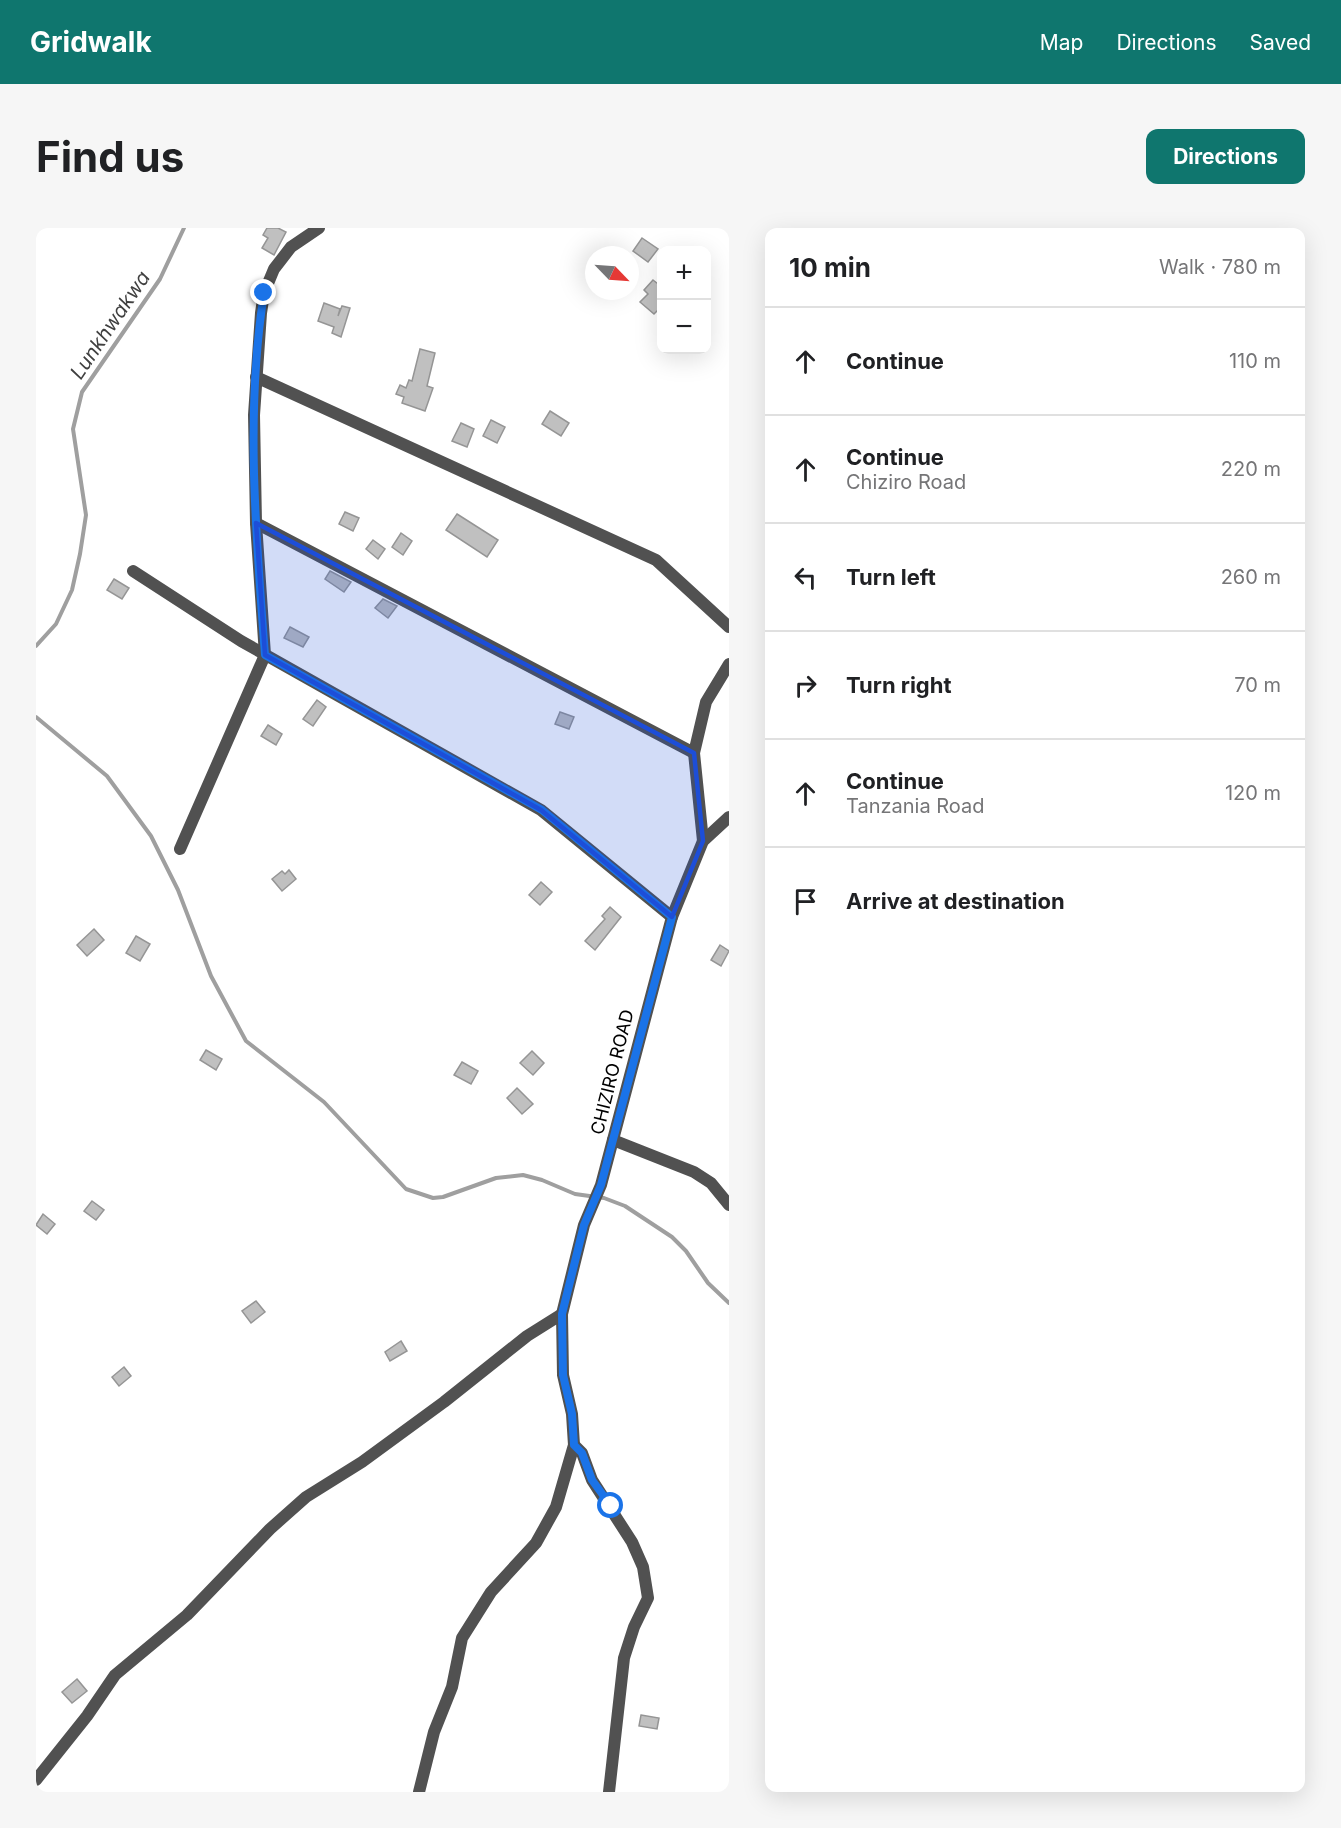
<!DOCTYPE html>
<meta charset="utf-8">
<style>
:root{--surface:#fff;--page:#f6f6f6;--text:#202124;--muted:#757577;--line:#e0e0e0;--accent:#0f766e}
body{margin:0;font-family:Inter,sans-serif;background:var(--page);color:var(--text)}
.controls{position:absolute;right:18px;top:18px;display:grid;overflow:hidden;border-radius:12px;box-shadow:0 6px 24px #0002}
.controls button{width:54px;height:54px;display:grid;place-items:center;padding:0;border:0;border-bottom:2px solid var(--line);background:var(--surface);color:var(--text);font:30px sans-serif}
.compass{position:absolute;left:549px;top:18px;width:54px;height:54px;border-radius:50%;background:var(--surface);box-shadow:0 6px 24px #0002;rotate:115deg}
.stop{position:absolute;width:18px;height:18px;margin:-14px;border:4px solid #1a73e8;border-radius:50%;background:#fff}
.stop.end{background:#1a73e8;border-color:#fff;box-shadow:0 2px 6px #0008}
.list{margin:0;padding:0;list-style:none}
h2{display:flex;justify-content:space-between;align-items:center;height:78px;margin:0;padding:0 24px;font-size:26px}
h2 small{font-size:20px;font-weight:400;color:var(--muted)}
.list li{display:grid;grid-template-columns:39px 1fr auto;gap:18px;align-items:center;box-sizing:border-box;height:108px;padding:0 24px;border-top:2px solid var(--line)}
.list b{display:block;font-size:22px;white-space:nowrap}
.list p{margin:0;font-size:20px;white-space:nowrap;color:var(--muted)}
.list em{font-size:20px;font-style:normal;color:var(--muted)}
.icon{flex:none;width:33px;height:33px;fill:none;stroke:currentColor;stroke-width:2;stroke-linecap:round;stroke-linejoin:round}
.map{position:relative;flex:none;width:693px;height:1564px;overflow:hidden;border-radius:12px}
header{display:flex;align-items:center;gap:36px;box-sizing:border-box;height:84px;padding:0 30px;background:var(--accent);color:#fff}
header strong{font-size:28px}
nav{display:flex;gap:33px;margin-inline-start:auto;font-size:21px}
.intro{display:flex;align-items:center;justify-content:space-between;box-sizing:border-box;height:144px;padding:0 36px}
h1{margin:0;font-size:42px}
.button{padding:15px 27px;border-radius:12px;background:var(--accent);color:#fff;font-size:21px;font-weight:700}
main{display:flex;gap:36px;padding:0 36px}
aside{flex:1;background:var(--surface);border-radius:12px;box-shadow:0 6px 24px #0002}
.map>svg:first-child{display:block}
</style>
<header>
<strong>Gridwalk</strong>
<nav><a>Map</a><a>Directions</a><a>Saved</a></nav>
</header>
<div class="intro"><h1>Find us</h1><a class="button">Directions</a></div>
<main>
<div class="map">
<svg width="693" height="1564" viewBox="0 0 693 1564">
<rect width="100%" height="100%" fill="#fff"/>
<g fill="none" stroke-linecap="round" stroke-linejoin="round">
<g stroke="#9f9f9f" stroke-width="4">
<path d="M0 418 20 396 36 362 44 326 50 287 37 201 46 164 124 51 148 0"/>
<path d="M0 489 71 548 115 608 142 662 175 748 210 813 288 874 370 961 397 970 407 969 460 950 487 947 506 952 539 966 568 970 589 978 636 1009 650 1023 672 1055 693 1075"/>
</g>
</g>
<g fill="#c0c0c0" stroke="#959595" stroke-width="1.5">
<path d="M231 0H242L250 4 238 27 226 20 232 10 227 7Z"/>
<path d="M606 10 622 21 612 34 597 23Z"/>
<path d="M617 52 626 59V78L618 86 604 74 612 66 608 62Z"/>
<path d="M288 75 304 81 302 88 306 78 314 80 305 109 296 105 298 99 282 93Z"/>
<path d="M384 121 399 125 391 158 397 160 389 183 366 175 368 169 360 166 364 157 370 160 373 152 376 153Z"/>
<path d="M514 183 533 195 525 208 506 196Z"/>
<path d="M455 192 469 199 461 215 447 208Z"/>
<path d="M425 195 438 201 431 219 416 213Z"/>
<path d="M309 284 323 290 317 303 303 296Z"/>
<path d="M421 286 462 312 451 329 410 302Z"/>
<path d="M365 305 376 313 367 327 356 319Z"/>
<path d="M337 312 349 321 342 331 330 321Z"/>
<path d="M294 343 315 354 308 364 289 351Z"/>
<path d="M78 351 93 360 86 371 71 362Z"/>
<path d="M347 371 361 378 352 390 339 380Z"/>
<path d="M254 399 273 409 267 419 248 410Z"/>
<path d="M281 472 290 479 277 498 267 491Z"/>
<path d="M524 484 538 489 533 501 519 496Z"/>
<path d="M232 497 246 506 240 517 225 508Z"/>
<path d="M253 642 260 651 246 663 236 651 246 643 249 646Z"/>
<path d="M505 654 516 664 504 677 493 667Z"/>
<path d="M574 679 585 689 559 722 549 713 569 691 566 688Z"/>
<path d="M58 701 68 712 51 728 41 717Z"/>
<path d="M100 708 114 716 104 733 90 725Z"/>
<path d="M684 717 693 723 685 738 675 732Z"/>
<path d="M170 822 186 831 180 842 164 832Z"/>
<path d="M496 823 508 835 497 847 484 835Z"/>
<path d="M426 834 442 843 435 856 418 847Z"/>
<path d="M481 860 497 876 486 886 471 870Z"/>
<path d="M56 973 68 982 60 992 48 983Z"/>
<path d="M7 986 19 996 11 1006 0 997Z"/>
<path d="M220 1073 229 1084 215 1095 206 1083Z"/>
<path d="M365 1113 371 1123 354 1133 349 1124Z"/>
<path d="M88 1139 95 1148 83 1158 76 1149Z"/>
<path d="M41 1451 51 1463 36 1475 26 1464Z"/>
<path d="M605 1487 623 1490 621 1501 603 1498Z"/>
</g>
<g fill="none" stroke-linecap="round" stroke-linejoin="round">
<g stroke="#515151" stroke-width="12">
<path d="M220 149 620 332 693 399"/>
<path d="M220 295 658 525"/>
<path d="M97 343 205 413 505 582 636 689"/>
<path d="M667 613 658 525 670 474 693 436"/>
<path d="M144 621 229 427 220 295 218 187 225 85 228 65 238 41 255 19 283 0"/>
<path d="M577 912 658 944 675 955 693 977"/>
<path d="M538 1217 546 1225 556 1252 596 1314 607 1339 612 1370 598 1399 588 1430 573 1564"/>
<path d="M0 1552 51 1488 79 1447 151 1387 234 1301 270 1269 326 1234 408 1174 491 1108 526 1086 527 1147 536 1186 538 1217 520 1279 500 1315 455 1364 426 1410 416 1459 398 1504 383 1564"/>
</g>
<path stroke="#515151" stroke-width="12" d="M526 1086 548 997 565 957 636 689 667 613 693 589"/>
</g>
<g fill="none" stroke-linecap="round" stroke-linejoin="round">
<path stroke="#1a73e8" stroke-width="8" d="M228 65C209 185 220 307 229 427L506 582 636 689 565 957 548 997 526 1086 527 1147 536 1186 538 1217 546 1225 556 1252 575 1278"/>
</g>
<path fill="#1d4ed8" fill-opacity="0.2" stroke="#1d4ed8" stroke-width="4.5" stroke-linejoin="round" d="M220 295 658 525 667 613 636 689 505 582 229 427Z"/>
<g text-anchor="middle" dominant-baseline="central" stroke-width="5" stroke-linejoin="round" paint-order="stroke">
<g font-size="18" fill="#000" stroke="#fff">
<text transform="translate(576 844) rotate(-76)">CHIZIRO ROAD</text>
</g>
<g font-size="20" font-style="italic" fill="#404040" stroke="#fff">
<text transform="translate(74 97) rotate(-56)">Lunkhwakwa</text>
</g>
</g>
</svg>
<div class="controls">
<button>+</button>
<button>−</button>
</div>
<svg class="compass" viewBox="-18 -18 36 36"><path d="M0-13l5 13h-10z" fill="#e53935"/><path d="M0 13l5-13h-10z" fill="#757577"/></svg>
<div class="stop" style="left:575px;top:1278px"></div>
<div class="stop end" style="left:228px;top:65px"></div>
</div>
<aside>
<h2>10 min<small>Walk · 780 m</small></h2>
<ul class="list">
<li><svg class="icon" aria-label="ahead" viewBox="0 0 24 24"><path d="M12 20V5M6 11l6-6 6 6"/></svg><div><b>Continue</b></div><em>110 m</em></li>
<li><svg class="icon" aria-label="ahead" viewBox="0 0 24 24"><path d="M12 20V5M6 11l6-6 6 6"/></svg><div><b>Continue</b><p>Chiziro Road</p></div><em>220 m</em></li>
<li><svg class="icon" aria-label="left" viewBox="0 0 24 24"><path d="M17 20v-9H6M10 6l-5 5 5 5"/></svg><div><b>Turn left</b></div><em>260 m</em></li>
<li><svg class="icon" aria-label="right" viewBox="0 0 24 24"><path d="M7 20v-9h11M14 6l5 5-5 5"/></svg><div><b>Turn right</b></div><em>70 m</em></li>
<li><svg class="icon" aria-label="ahead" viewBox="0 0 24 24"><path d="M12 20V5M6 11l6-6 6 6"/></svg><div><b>Continue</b><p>Tanzania Road</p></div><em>120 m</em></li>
<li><svg class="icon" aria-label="arrive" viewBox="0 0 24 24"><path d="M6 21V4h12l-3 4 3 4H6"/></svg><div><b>Arrive at destination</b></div></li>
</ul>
</aside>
</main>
